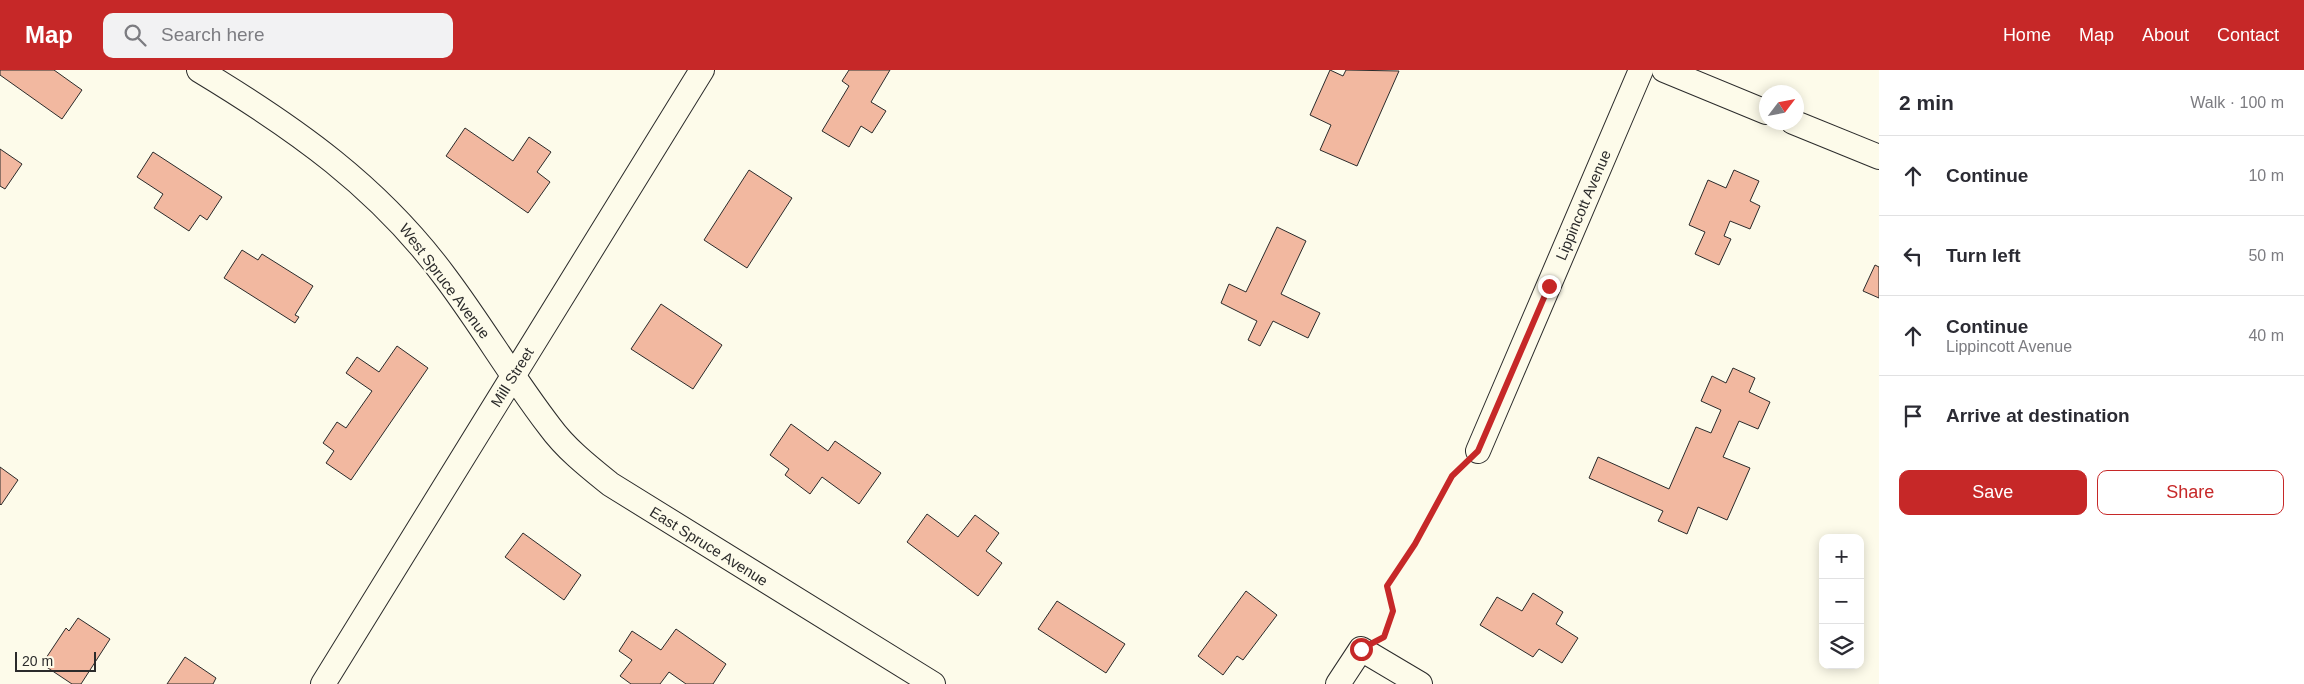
<!DOCTYPE html>
<meta charset="utf-8">
<style>
:root{--surface:#fff;--page:#f2f2f3;--text:#2b2b33;--muted:#7c7c81;--line:#e1e1e2;--accent:#c62828}
body{margin:0;font-family:Helvetica,sans-serif;background:var(--page);color:var(--text)}
.controls{position:absolute;right:15px;bottom:15px;display:grid;overflow:hidden;border-radius:10px;box-shadow:0 2px 12px #0003}
.controls button{width:45px;height:45px;display:grid;place-items:center;padding:0;border:0;border-bottom:1px solid var(--line);background:var(--surface);color:var(--text);font:25px sans-serif}
.compass{position:absolute;left:1759px;top:15px;width:45px;height:45px;border-radius:50%;background:var(--surface);box-shadow:0 2px 12px #0003;rotate:58deg}
.scale{position:absolute;left:15px;bottom:12px;width:81px;box-sizing:border-box;padding-left:5px;border:2px solid #2b2b2b;border-top:0;font-size:14px;line-height:18px;white-space:nowrap;color:#2b2b2b;-webkit-text-stroke:4px #fdfbea;paint-order:stroke}
.stop{position:absolute;width:15px;height:15px;margin:-11px;border:4px solid #c62828;border-radius:50%;background:#fff}
.stop.end{background:#c62828;border-color:#fff;box-shadow:0 1px 5px #0008}
.list{margin:0;padding:0;list-style:none}
h2{display:flex;justify-content:space-between;align-items:center;height:65px;margin:0;padding:0 20px;font-size:21px}
h2 small{font-size:16px;font-weight:400;color:var(--muted)}
.list li{display:grid;grid-template-columns:32px 1fr auto;gap:15px;align-items:center;box-sizing:border-box;height:80px;padding:0 20px;border-top:1px solid var(--line)}
.list b{display:block;font-size:19px;white-space:nowrap}
.list p{margin:0;font-size:16px;white-space:nowrap;color:var(--muted)}
.list em{font-size:16px;font-style:normal;color:var(--muted)}
.actions{display:flex;gap:10px;padding:15px 20px}
.actions a{flex:1;padding:11px 0;border:1px solid var(--accent);border-radius:10px;text-align:center;font-size:18px;color:var(--accent)}
.actions .main{background:var(--accent);color:#fff}
.icon{flex:none;width:28px;height:28px;fill:none;stroke:currentColor;stroke-width:2;stroke-linecap:round;stroke-linejoin:round}
.map{position:relative;flex:none;width:1879px;height:614px;overflow:hidden}
header{display:flex;align-items:center;gap:30px;box-sizing:border-box;height:70px;padding:0 25px;background:var(--accent);color:#fff}
header strong{font-size:24px}
nav{display:flex;gap:28px;margin-inline-start:auto;font-size:18px}
.search{width:350px;height:45px;background:var(--page);display:flex;align-items:center;gap:12px;box-sizing:border-box;padding:0 18px;border-radius:10px;color:var(--muted);font-size:19px}
main{display:flex}
aside{flex:1;background:var(--surface)}
.map>svg:first-child{display:block}
</style>
<header>
<strong>Map</strong>
<div class="search"><svg class="icon" aria-label="search" viewBox="0 0 24 24"><circle cx="10" cy="10" r="6"/><path d="M15 15l6 6"/></svg>Search here</div>
<nav><a>Home</a><a>Map</a><a>About</a><a>Contact</a></nav>
</header>
<main>
<div class="map">
<svg width="1879" height="614" viewBox="0 0 1879 614">
<rect width="100%" height="100%" fill="#fdfbea"/>
<g fill="#f2b8a0" stroke="#2b2b2b">
<path d="M0 0H54L82 20 62 49 0 5Z"/>
<path d="M849 0H890L871 32 886 41 872 63 861 56 849 77 822 61 849 16 842 11Z"/>
<path d="M1330 0 1343 6 1346 0 1399 1 1357 96 1320 80 1331 55 1310 45Z"/>
<path d="M465 58 513 91 529 67 551 82 537 102 550 112 528 143 446 86Z"/>
<path d="M0 79 22 94 5 119 0 116Z"/>
<path d="M153 82 222 127 207 150 200 145 189 161 154 138 163 124 137 107Z"/>
<path d="M749 100 792 128 747 198 704 170Z"/>
<path d="M1734 100 1759 111 1750 131 1760 136 1750 159 1730 151 1724 166 1731 169 1719 195 1695 184 1705 162 1689 155 1708 110 1726 118Z"/>
<path d="M1277 157 1306 171 1281 224 1320 243 1308 268 1273 251 1260 276 1248 270 1257 251 1221 233 1229 214 1246 222Z"/>
<path d="M242 180 258 190 262 184 313 216 295 245 299 247 295 253 224 208Z"/>
<path d="M1875 195 1879 197V228L1863 221Z"/>
<path d="M661 234 722 275 693 319 631 279Z"/>
<path d="M397 276 428 298 351 410 326 393 334 381 323 373 337 352 346 358 372 321 346 303 357 287 379 302Z"/>
<path d="M1733 298 1755 308 1749 322 1770 332 1758 359 1739 351 1723 387 1750 398 1727 450 1698 437 1687 464 1658 451 1663 441 1589 408 1598 387 1669 419 1696 357 1711 363 1721 340 1701 331 1712 306 1726 313Z"/>
<path d="M791 354 828 381 835 371 881 403 859 434 822 407 810 424 785 405 789 399 770 385Z"/>
<path d="M0 397 18 410 1 435 0 434Z"/>
<path d="M927 444 958 467 975 445 999 463 986 481 1002 493 978 526 907 472Z"/>
<path d="M523 463 581 505 564 530 505 487Z"/>
<path d="M1246 521 1277 545 1243 590 1237 586 1223 605 1198 586Z"/>
<path d="M1533 523 1563 542 1556 554 1578 568 1562 593 1539 579 1533 587 1480 555 1497 527 1522 541Z"/>
<path d="M1057 531 1125 574 1106 603 1038 559Z"/>
<path d="M78 548 110 569 81 614H72L42 594 66 558 69 561Z"/>
<path d="M676 559 726 594 713 614H686L669 602 660 614H631L620 606 632 590 619 581 632 561 661 580Z"/>
<path d="M185 587 216 608 213 614H167Z"/>
</g>
<g fill="none" stroke-linecap="round" stroke-linejoin="round">
<g stroke="#2b2b2b" stroke-width="26">
<g id="minor">
<path d="M199 0C295 58 379 117 446 208 482 256 513 309 550 357 566 379 589 397 610 414L933 614"/>
<path d="M1664 0 1766 42"/>
<path d="M1793 52 1879 87"/>
<path d="M1478 381 1641 0"/>
<path d="M323 614 702 0"/>
<path d="M1338 614 1361 579 1420 614"/>
</g>
</g>
<path stroke="#6a6964" stroke-width="3" stroke-dasharray="4 2.5" stroke-linecap="butt" d="M1385 565 1393 541 1387 515 1415 473 1451 406 1460 398"/>
<use href="#minor" stroke="#fdfbea" stroke-width="24"/>
</g>
<g fill="none" stroke-linecap="round" stroke-linejoin="round">
<path stroke="#c62828" stroke-width="6" d="M1361 579 1384 567 1393 541 1387 516 1415 474 1452 406 1478 381 1549 216"/>
</g>
<g text-anchor="middle" dominant-baseline="central" stroke-width="4" stroke-linejoin="round" paint-order="stroke">
<g font-size="15" fill="#2b2b2b" stroke="#fdfbea">
<text transform="translate(1583 135) rotate(-67)">Lippincott Avenue</text>
<text transform="translate(445 211) rotate(53)">West Spruce Avenue</text>
<text transform="translate(512 307) rotate(-58)">Mill Street</text>
<text transform="translate(709 476) rotate(32)">East Spruce Avenue</text>
</g>
</g>
</svg>
<div class="controls">
<button>+</button>
<button>−</button>
<button><svg class="icon" aria-label="layers" viewBox="0 0 24 24"><path d="M12 4l9 5-9 5-9-5zM3 14l9 5 9-5"/></svg></button>
</div>
<svg class="compass" viewBox="-18 -18 36 36"><path d="M0-13l5 13h-10z" fill="#e53935"/><path d="M0 13l5-13h-10z" fill="#7c7c81"/></svg>
<div class="scale">20 m</div>
<div class="stop" style="left:1361px;top:579px"></div>
<div class="stop end" style="left:1549px;top:216px"></div>
</div>
<aside>
<h2>2 min<small>Walk · 100 m</small></h2>
<ul class="list">
<li><svg class="icon" aria-label="ahead" viewBox="0 0 24 24"><path d="M12 20V5M6 11l6-6 6 6"/></svg><div><b>Continue</b></div><em>10 m</em></li>
<li><svg class="icon" aria-label="left" viewBox="0 0 24 24"><path d="M17 20v-9H6M10 6l-5 5 5 5"/></svg><div><b>Turn left</b></div><em>50 m</em></li>
<li><svg class="icon" aria-label="ahead" viewBox="0 0 24 24"><path d="M12 20V5M6 11l6-6 6 6"/></svg><div><b>Continue</b><p>Lippincott Avenue</p></div><em>40 m</em></li>
<li><svg class="icon" aria-label="arrive" viewBox="0 0 24 24"><path d="M6 21V4h12l-3 4 3 4H6"/></svg><div><b>Arrive at destination</b></div></li>
</ul>
<div class="actions"><a class="main">Save</a><a>Share</a></div>
</aside>
</main>
